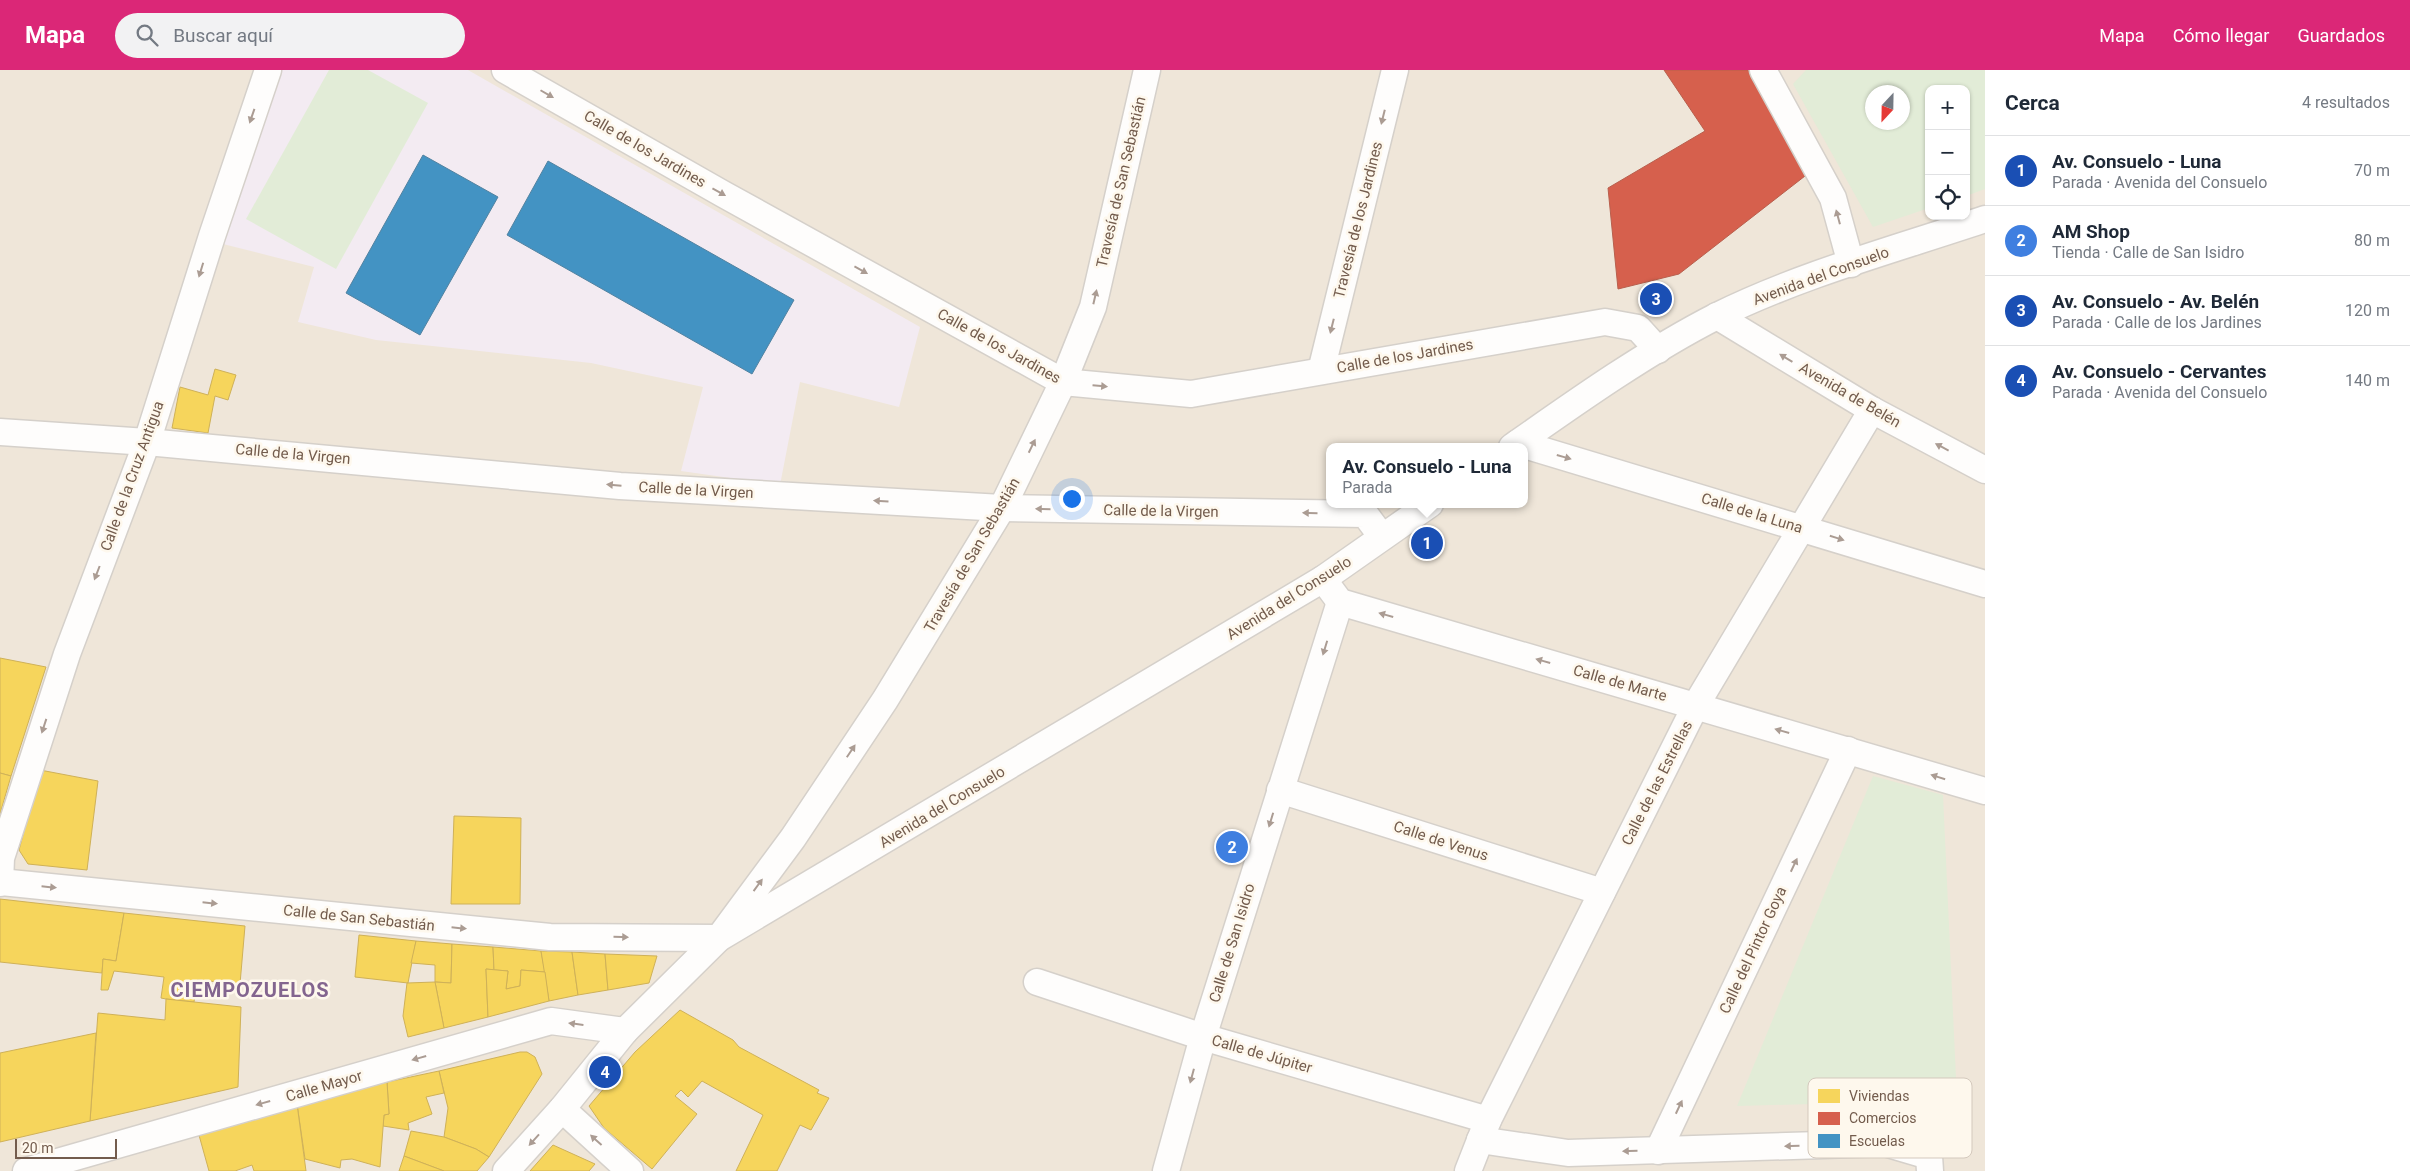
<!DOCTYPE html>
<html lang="es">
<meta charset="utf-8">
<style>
:root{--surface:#fff;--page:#f2f2f3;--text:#1f2937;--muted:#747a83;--line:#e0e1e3;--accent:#db2777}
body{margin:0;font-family:Roboto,sans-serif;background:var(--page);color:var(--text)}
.controls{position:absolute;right:15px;top:15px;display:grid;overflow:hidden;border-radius:10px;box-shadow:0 1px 4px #0004}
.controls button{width:45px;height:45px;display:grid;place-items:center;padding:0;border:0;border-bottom:1px solid var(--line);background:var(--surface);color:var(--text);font:25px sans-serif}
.compass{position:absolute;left:1865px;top:15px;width:45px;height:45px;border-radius:50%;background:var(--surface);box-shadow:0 1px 4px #0004;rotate:202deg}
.scale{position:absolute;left:15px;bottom:12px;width:102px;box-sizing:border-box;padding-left:5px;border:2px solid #735c4d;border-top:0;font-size:14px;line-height:18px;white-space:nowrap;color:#735c4d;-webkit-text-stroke:4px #fef8ed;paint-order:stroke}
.you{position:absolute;left:1071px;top:428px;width:18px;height:18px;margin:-12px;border:4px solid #fff;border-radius:50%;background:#1a73e8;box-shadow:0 0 0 8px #1a73e833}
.badge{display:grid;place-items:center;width:32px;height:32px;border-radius:50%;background:var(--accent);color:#fff;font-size:16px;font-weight:700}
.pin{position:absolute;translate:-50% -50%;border:2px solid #fff;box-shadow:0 1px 5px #0006}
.popup{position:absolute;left:1326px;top:373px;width:202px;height:65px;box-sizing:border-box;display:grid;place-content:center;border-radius:10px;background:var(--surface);filter:drop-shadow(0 1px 4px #0005);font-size:16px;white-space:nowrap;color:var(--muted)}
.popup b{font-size:19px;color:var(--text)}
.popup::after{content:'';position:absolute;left:50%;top:100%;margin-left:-10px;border:10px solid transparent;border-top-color:var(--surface)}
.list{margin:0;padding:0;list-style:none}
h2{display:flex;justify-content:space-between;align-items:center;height:65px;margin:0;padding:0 20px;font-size:21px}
h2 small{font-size:16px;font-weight:400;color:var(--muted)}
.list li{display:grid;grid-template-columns:32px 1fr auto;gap:15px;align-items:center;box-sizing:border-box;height:70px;padding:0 20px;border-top:1px solid var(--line)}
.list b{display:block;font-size:19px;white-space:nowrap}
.list p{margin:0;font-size:16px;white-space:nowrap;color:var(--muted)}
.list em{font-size:16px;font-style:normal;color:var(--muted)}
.icon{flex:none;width:28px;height:28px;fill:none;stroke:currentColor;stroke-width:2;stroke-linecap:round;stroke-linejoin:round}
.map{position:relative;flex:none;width:1985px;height:1101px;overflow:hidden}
header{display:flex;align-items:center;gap:30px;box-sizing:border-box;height:70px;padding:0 25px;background:var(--accent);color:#fff}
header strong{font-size:24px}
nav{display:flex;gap:28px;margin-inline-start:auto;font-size:18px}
.search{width:350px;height:45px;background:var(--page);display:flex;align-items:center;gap:12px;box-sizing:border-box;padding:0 18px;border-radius:28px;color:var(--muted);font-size:19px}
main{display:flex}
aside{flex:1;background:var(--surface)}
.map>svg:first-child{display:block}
</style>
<header>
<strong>Mapa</strong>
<div class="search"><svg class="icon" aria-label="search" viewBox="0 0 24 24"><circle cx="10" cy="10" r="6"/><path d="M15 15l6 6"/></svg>Buscar aquí</div>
<nav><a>Mapa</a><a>Cómo llegar</a><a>Guardados</a></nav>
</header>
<main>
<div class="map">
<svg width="1985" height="1101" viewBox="0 0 1985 1101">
<rect width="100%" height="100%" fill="#f6f3eb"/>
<path fill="#efe6d9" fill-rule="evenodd" d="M0 0H1985V1101H0ZM1929 19H1966V146H1929ZM1872 22H1902V52H1872ZM1330 377H1524V434H1330Z"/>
<path fill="#f3ebf2" d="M282 0H468L920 257 899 337 800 312 780 415 681 401 703 317 591 293 376 270 298 252 314 197 219 173Z"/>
<g fill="#e2ecd7" fill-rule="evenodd">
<path d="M329 0H368L428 33 336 199 246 149Z"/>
<path d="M1806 0H1985V119L1966 126V19H1929V138L1873 157 1793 14ZM1872 22H1902V52H1872Z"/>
<path d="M1873 706 1943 725 1957 1030 1737 1036Z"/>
</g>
<g fill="#f6d55c" stroke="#cfb158">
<path d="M215 299 236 305 228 330 215 326 208 363 172 358 180 317 208 325Z"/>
<path d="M0 588 46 597 11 706 0 703Z"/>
<path d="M40 700 98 711 87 800 28 794 19 780Z"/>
<path d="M0 703 11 706 0 744Z"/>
<path d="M454 746 521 748 520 834H451Z"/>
<path d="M0 829 124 843 116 891 103 889 102 903 0 892Z"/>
<path d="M124 843 245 856 240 914 197 910 194 932 166 929 161 928 164 907 114 901 108 920H101L103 889 116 891Z"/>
<path d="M359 865 416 871 408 913 355 907Z"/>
<path d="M416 871 452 874 451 913 435 912V895L411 893Z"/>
<path d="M452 874 493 877 494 900 486 899 488 947 444 958 435 912 451 913Z"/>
<path d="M493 877 541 881 545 902 521 900 520 916 506 919 508 901 494 900Z"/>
<path d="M541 881 572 882 578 925 549 931Z"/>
<path d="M572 882 605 884 608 920 578 925Z"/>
<path d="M605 884 657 886 649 913 608 920Z"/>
<path d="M486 899 508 901 506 919 520 916 521 900 545 902 549 931 488 947Z"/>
<path d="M435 912 444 958 408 967 403 946 407 913Z"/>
<path d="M166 929 241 937 238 1017 90 1051 98 943 165 950Z"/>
<path d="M680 940 733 970 739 977 819 1020 817 1023 829 1028 811 1060 800 1055 777 1101H736L763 1045 702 1011 688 1027 681 1020 675 1026 697 1044 652 1099 604 1058 589 1036 635 982Z"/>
<path d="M96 963 90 1051 0 1072V983Z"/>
<path d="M520 982H527L535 987 542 1004 489 1087 476 1079 444 1067 448 1038 439 1001Z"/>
<path d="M439 1001 444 1023 426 1027 432 1044 408 1053 409 1060 383 1056 384 1045 389 1044 387 1012Z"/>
<path d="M387 1012 389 1044 384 1045 380 1097 352 1089 341 1090 340 1098 305 1089 297 1034Z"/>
<path d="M297 1034 306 1101H254L252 1095 235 1101H209L197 1058Z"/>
<path d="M411 1061 444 1067 476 1079 489 1087 477 1101H444L404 1086Z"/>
<path d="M553 1075 595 1094 589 1101H530Z"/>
<path d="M404 1086 444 1101H399Z"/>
</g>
<path fill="#d6604d" stroke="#b85f4d" d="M1664 0H1748L1805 106 1679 204 1618 219 1608 118 1705 61Z"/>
<g fill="#4393c3" stroke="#5182a0">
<path d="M423 85 498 127 420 265 346 223Z"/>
<path d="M548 91 794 230 752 304 507 165Z"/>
</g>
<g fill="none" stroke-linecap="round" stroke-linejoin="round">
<g stroke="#d5d0ca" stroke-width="29">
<g id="minor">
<path d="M505 0 723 124 1063 312 1191 324 1605 252 1638 258 1658 280"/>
<path d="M1763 0 1833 128 1851 194"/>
<path d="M1717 246 1872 340 1985 400"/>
<path d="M1321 301 1395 0"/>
<path d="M0 362 147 372 620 416 1002 438 1365 444 1382 467"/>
<path d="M1518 373 1985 514"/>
<path d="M1512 377C1576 332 1648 281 1717 246 1802 204 1896 179 1985 149"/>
<path d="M1323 509 1340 532 1985 721"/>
<path d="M1280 720 1602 822"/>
<path d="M0 812 550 867 719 868 793 768 885 630 1002 438 1063 312 1093 237 1147 0"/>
<path d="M0 813 1 788 67 584 147 372 212 166 268 0"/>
<path d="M1037 912 1203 967 1488 1050"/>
<path d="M562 1039 630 1101"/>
<path d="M1480 1070 1568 1083 1885 1073 1929 1086 1930 1101"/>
<path d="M1658 1081 1848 680"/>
<path d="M26 1101 551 951 625 961"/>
<path d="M506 1101 562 1039 625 961 719 868 1323 509 1430 434"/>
<path d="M1166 1101 1203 967 1340 532"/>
<path d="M1468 1101 1488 1050 1696 635 1872 340"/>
</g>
</g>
<use href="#minor" stroke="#fefdfc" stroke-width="26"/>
</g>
<defs><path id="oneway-solid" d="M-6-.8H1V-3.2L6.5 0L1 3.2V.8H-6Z" transform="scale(1.25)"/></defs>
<g fill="#ab9c93">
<use href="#oneway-solid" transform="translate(547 24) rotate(30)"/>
<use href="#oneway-solid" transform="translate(252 46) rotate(109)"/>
<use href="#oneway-solid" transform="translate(1383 47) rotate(104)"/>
<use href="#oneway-solid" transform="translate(719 122) rotate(29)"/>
<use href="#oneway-solid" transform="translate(1838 147) rotate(-105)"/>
<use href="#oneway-solid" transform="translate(201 200) rotate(107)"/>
<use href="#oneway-solid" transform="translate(861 200) rotate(29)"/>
<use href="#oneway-solid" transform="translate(1095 227) rotate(-77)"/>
<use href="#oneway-solid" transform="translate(1332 256) rotate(104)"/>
<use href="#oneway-solid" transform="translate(1786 288) rotate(-149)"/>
<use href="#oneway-solid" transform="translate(1100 316) rotate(5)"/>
<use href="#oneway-solid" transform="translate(1032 376) rotate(-64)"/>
<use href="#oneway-solid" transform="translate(1942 377) rotate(-152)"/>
<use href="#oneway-solid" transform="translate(1564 387) rotate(16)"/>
<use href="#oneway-solid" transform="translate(614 415) rotate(-175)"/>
<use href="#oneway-solid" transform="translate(881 431) rotate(-177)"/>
<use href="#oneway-solid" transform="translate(1043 439) rotate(-179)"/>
<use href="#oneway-solid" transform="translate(1310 443) rotate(-179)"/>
<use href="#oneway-solid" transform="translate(1837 468) rotate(17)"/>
<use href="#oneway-solid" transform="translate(97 503) rotate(111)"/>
<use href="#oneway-solid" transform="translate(1386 545) rotate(-164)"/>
<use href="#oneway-solid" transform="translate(1325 578) rotate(107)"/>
<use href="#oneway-solid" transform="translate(1543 591) rotate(-164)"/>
<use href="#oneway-solid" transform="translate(44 656) rotate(108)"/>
<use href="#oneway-solid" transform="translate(1782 661) rotate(-164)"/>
<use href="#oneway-solid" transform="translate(851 681) rotate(-56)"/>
<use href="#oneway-solid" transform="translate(1938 707) rotate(-163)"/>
<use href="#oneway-solid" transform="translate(1271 750) rotate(107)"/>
<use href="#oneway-solid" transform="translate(1794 795) rotate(-65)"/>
<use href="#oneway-solid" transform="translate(758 815) rotate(-54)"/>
<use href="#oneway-solid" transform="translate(49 817) rotate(6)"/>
<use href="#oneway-solid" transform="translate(210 833) rotate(6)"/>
<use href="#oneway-solid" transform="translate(459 858) rotate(6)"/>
<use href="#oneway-solid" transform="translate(621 867) rotate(1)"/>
<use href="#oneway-solid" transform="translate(576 954) rotate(-173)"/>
<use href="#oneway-solid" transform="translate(419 988) rotate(164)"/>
<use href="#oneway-solid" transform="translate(1192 1006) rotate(105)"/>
<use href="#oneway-solid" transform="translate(263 1033) rotate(164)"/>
<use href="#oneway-solid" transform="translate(1679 1037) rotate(-65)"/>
<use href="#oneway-solid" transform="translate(534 1070) rotate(132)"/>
<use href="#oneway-solid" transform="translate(596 1070) rotate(-138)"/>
<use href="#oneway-solid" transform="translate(1792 1076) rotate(178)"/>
<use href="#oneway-solid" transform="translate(1630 1081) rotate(179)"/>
</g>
<g text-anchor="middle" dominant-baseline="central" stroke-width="5" stroke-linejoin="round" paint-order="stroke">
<g font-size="15" fill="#735c4d" stroke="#fef8ed">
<text transform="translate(645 79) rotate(30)">Calle de los Jardines</text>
<text transform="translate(1121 112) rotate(-77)">Travesía de San Sebastián</text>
<text transform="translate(1358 150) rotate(-76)">Travesía de los Jardines</text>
<text transform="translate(1821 206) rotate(-20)">Avenida del Consuelo</text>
<text transform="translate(999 276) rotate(29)">Calle de los Jardines</text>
<text transform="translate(1405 286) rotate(-10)">Calle de los Jardines</text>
<text transform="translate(1850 325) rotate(30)">Avenida de Belén</text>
<text transform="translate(293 384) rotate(5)">Calle de la Virgen</text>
<text transform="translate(132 406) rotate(-70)">Calle de la Cruz Antigua</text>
<text transform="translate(696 420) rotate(3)">Calle de la Virgen</text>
<text transform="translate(1161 441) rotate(1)">Calle de la Virgen</text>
<text transform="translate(1752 443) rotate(17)">Calle de la Luna</text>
<text transform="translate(972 485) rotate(-60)">Travesía de San Sebastián</text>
<text transform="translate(1289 528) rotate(-32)">Avenida del Consuelo</text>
<text transform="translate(1620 613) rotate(16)">Calle de Marte</text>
<text transform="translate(1657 713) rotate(-63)">Calle de las Estrellas</text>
<text transform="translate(942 737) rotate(-31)">Avenida del Consuelo</text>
<text transform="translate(1441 771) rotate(18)">Calle de Venus</text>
<text transform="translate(359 848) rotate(6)">Calle de San Sebastián</text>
<text transform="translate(1232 873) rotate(-73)">Calle de San Isidro</text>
<text transform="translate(1753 880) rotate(-65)">Calle del Pintor Goya</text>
<text transform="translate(1262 984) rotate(16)">Calle de Júpiter</text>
<text transform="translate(324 1016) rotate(-16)">Calle Mayor</text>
</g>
<g font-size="20" font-weight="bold" letter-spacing="1" fill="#83658f" stroke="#fef8ed">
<text x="250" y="920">CIEMPOZUELOS</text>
</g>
</g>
<rect x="1808" y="1008" width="164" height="80" rx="8" fill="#fef8ed" stroke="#d4c9bd" stroke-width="1"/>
<rect x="1818" y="1019" width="22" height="14" fill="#f6d55c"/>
<rect x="1818" y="1042" width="22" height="13" fill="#d6604d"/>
<rect x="1818" y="1064" width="22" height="14" fill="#4393c3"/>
<g font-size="14" fill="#735c4d">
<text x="1849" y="1031">Viviendas</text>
<text x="1849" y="1053">Comercios</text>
<text x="1849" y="1076">Escuelas</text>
</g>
</svg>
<div class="controls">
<button>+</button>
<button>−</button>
<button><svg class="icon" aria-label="locate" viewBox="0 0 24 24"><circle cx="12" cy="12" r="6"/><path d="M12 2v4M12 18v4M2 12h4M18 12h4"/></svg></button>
</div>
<svg class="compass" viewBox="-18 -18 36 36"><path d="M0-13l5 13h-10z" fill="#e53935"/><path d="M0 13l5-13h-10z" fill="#747a83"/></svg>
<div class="scale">20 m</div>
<div class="you"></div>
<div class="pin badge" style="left:1427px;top:473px;background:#1a4fb4">1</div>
<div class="popup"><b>Av. Consuelo - Luna</b>Parada</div>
<div class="pin badge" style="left:1232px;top:777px;background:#3f7fe0">2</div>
<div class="pin badge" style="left:1656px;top:229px;background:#1a4fb4">3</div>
<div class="pin badge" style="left:605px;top:1002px;background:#1a4fb4">4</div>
</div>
<aside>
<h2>Cerca<small>4 resultados</small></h2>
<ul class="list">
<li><span class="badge" style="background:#1a4fb4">1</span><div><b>Av. Consuelo - Luna</b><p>Parada · Avenida del Consuelo</p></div><em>70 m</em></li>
<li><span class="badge" style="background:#3f7fe0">2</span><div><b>AM Shop</b><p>Tienda · Calle de San Isidro</p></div><em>80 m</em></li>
<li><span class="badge" style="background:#1a4fb4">3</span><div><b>Av. Consuelo - Av. Belén</b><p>Parada · Calle de los Jardines</p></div><em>120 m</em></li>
<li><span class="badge" style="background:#1a4fb4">4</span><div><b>Av. Consuelo - Cervantes</b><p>Parada · Avenida del Consuelo</p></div><em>140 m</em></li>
</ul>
</aside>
</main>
